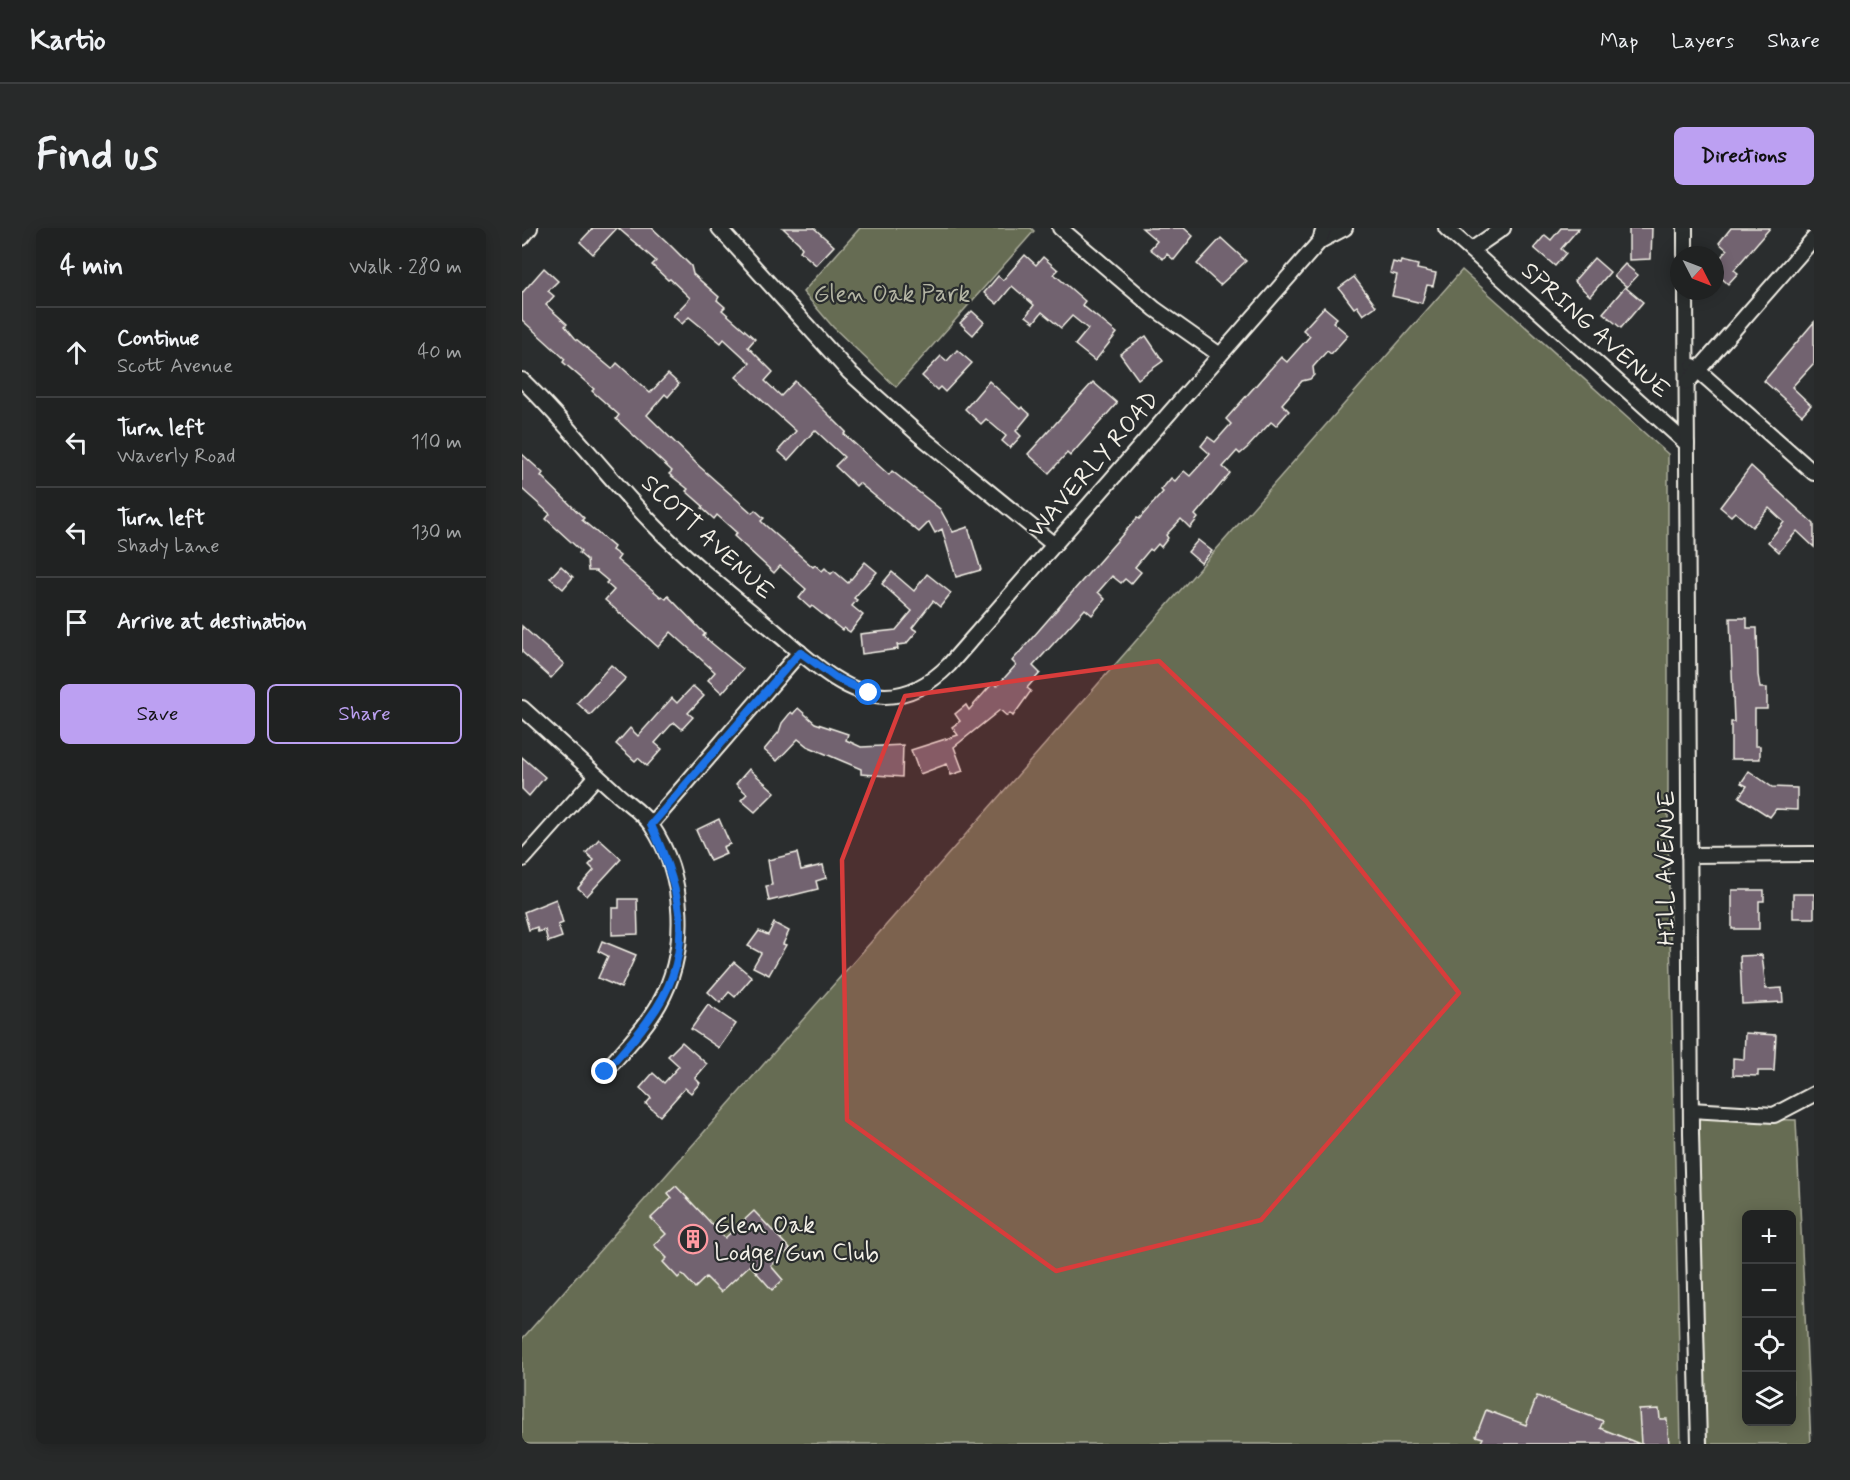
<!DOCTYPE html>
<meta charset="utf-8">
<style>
:root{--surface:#202222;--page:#282a2a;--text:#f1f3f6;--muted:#a2a4a5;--line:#3d3f40;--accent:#bca0f2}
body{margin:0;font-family:Mynerve,sans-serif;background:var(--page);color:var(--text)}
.controls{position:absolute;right:18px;bottom:18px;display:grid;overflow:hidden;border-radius:9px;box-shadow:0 3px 15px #0003}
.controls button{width:54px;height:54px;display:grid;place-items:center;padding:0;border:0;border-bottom:2px solid var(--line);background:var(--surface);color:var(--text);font:30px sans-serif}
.compass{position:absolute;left:1148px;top:18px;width:54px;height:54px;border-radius:50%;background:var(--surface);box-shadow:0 3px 15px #0003;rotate:132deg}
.stop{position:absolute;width:18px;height:18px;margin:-14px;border:4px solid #1a73e8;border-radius:50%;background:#fff}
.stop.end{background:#1a73e8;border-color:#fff;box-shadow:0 2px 6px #0008}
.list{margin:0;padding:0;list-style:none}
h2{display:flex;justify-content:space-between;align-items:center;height:78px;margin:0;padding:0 24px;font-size:26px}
h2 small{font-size:20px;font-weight:400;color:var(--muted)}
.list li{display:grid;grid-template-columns:39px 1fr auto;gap:18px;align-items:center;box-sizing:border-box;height:90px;padding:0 24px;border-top:2px solid var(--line)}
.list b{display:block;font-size:22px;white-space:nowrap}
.list p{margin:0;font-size:20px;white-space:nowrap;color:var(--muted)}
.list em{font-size:20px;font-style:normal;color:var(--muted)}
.actions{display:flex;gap:12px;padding:18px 24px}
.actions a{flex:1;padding:14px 0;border:2px solid var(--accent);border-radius:9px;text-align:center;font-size:21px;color:var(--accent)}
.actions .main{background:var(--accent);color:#111}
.icon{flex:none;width:33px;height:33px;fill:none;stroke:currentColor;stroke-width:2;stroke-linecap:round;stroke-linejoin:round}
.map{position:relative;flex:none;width:1292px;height:1216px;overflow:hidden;border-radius:9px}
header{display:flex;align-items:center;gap:36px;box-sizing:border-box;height:84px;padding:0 30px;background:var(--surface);border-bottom:2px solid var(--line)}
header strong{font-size:28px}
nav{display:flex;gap:33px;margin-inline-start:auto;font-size:21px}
.intro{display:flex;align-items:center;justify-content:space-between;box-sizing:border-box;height:144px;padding:0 36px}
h1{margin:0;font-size:42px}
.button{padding:15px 27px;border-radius:9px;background:var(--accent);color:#111;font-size:21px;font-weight:700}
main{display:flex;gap:36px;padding:0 36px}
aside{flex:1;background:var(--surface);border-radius:9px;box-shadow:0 3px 15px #0003}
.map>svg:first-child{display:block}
</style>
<header>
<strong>Kartio</strong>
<nav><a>Map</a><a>Layers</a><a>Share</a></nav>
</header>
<div class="intro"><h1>Find us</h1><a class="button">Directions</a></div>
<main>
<aside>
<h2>4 min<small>Walk · 280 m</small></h2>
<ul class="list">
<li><svg class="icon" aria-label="ahead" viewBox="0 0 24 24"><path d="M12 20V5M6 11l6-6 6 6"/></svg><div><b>Continue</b><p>Scott Avenue</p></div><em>40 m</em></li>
<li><svg class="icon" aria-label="left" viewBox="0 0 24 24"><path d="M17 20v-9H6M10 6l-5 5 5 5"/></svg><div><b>Turn left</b><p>Waverly Road</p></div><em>110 m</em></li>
<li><svg class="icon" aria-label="left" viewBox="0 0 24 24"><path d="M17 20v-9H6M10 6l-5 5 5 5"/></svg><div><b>Turn left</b><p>Shady Lane</p></div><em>130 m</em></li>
<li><svg class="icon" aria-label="arrive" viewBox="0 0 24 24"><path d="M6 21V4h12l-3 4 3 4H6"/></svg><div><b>Arrive at destination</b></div></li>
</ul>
<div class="actions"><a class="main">Save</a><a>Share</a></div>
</aside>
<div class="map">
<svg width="1292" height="1216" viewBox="0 0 1292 1216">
<rect width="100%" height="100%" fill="#2a2d2e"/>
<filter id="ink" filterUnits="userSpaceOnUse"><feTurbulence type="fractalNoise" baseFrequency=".0167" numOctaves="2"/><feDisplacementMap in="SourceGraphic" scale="12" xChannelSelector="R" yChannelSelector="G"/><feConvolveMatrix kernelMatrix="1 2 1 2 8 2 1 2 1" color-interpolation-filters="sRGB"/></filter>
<g filter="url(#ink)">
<g fill="#666c52" stroke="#adae9d" stroke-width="1.5" fill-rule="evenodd">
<path d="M338 0H509L512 3 374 159 311 99 281 64Z"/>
<path d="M940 42 1146 226V612L1159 1216H0V1111Z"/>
<path d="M1176 890 1274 892 1289 1216H1185L1179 1157ZM1224 986H1270V1194H1224Z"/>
</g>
<g fill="#72636f" stroke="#f4f1e8" stroke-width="1.5">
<path d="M71 0H95L71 26 58 14Z"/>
<path d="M96 0H130L144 13 169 38 171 46 197 69 195 72 203 79 200 82 233 111 226 119 251 144 243 153 259 168 273 153 324 204 322 206 367 247 370 243 418 281 431 304 446 299 459 342 434 349 420 301 413 305 407 294 397 304 337 255 334 258 313 238 322 229 293 202 266 232 256 223 274 203 214 149 228 135 202 111 199 115 167 89 160 96 151 88 168 70 148 51 146 52 130 37 134 33Z"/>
<path d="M261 0H292L312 18 294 37 278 23 280 20 277 15Z"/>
<path d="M620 0H662L671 8 652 32 645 26 641 31 628 21 635 13Z"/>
<path d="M1039 0H1057L1039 21 1044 25 1033 38 1012 20 1023 7 1029 12Z"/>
<path d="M1107 0H1130L1129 31 1107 32Z"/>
<path d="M1209 0H1248L1212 42 1216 45 1206 56 1193 44V36L1205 22 1197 15Z"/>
<path d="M699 10 724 33 698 57 675 36Z"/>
<path d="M503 27 514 37 521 29 536 42 532 46 563 73 560 77 595 105 573 133 553 117 566 101 550 88 539 100 520 84 512 94 504 88 512 77 490 58 475 76 462 65 476 48 481 52Z"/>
<path d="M1072 30 1088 44 1068 68 1052 53Z"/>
<path d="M879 33 896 37 895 41 914 45 911 58 905 57 900 75 870 68 875 47 868 45 871 34 878 36Z"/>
<path d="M1103 36 1116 47 1105 59 1092 48Z"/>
<path d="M22 40 36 53 26 63 32 68 24 77 45 96 43 98 53 110 90 141 95 135 128 165 146 146 157 156 146 169 143 166 125 187 178 239 230 285 233 282 242 290 239 293 243 297 291 339 293 337 300 343 303 340 309 346 312 343 326 355 343 334 355 344 332 370 335 372 330 378 341 387 328 404 322 400 320 402 290 378 288 380 277 370 284 361 258 338 252 345 212 308 215 305 195 287 192 291 180 280 181 278 164 263 166 261 147 246 150 243 94 191 97 187 70 163 72 161 41 134 43 131 0 92V65Z"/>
<path d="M832 49 854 78 841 87 835 78 832 80 817 60Z"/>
<path d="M1103 59 1121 74 1099 100 1081 85Z"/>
<path d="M802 79 815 90 811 94 826 107 809 126 805 123 791 139 792 147 788 151 780 153 760 176 767 183 754 198 749 194 725 220 718 226 715 223 701 239 708 245 673 287 676 290 668 300 659 291 644 307 646 310 639 319 636 316 630 323 628 321 613 339 619 344 609 356 603 351 599 355 590 348 576 364 583 371 570 387 563 381 511 438 518 445 505 460 509 463 491 488 488 485 485 488 478 482 432 519 441 543 429 547 425 536 398 546 389 522 436 507 430 499 438 493 433 486 444 477 447 482 471 455 475 458 494 437 490 433 615 290 617 291 641 264 639 262 649 250 653 253 662 243 668 248 688 226 679 218 686 209 693 214 709 196 704 191 759 129 765 134 788 108 781 102Z"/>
<path d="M450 83 462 94 451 107 438 95Z"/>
<path d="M1292 94V135L1270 159 1289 177 1280 187 1242 153Z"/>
<path d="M624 108 641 133 616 151 598 126Z"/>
<path d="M435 122 450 135 423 164 418 159 415 162 400 148 419 128 425 133Z"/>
<path d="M467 153 498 181 500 179 508 186 494 203 499 208 488 220 480 213 484 208 464 191 459 196 443 181Z"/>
<path d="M571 154 595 175 548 228 545 225 527 245 506 226Z"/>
<path d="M0 226 21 245 19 248 62 290 60 292 92 319 90 322 98 328 95 332 139 369 140 368 144 371 146 368 183 406 181 408 221 441 200 465 186 452 193 444 149 404 136 419 83 372 92 362 84 355 86 353 74 343H66L65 332 57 325 59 323 24 291 28 286 0 261Z"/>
<path d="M1229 238 1292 296V319L1275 303 1257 324 1246 314 1262 294 1247 280 1230 299 1213 284 1209 288 1198 279Z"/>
<path d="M676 312 690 323 679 335 666 324Z"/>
<path d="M39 338 51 349 41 361 28 350Z"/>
<path d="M370 344 392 363 405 346 429 365 418 379 411 373 390 400 395 403 384 416 375 417 376 421 340 426 338 406 374 402 390 383 360 356Z"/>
<path d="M1208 390H1225V400H1235L1236 447 1238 460H1245V481H1233V518H1238V531H1209V494H1212Z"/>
<path d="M0 398 42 436 29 450 0 424Z"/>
<path d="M89 437 104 450 68 487 55 475Z"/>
<path d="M171 458 182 468 166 485 171 489 160 501 153 495 149 497 133 515 140 521 125 538 116 530 113 533 94 516 108 500 116 508 150 470 155 475Z"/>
<path d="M276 480 293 495 326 506 324 512 339 519 381 517 380 549 339 546V541L285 518 276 511 255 533 242 522 257 504 260 495 269 484 271 486Z"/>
<path d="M0 529 23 549 7 568 0 561Z"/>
<path d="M227 541 253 564 233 584 219 572 225 566 214 556Z"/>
<path d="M1227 543 1250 559 1275 560V582L1254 581 1248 589 1217 569 1225 558 1219 555Z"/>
<path d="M197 591 208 616 201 619 204 626 188 633 174 602Z"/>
<path d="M77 611 99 631 65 668 56 660 72 642 67 637 72 632 64 625Z"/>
<path d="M275 625 279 642 301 637 304 650 294 653 296 661 247 673 244 658 250 657 246 632Z"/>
<path d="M1210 662H1242V673H1237V701H1210Z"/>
<rect x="1271" y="666" width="21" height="24"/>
<path d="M34 671 41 695 36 697 40 709 26 714 23 702 16 704 15 699 7 702 2 684Z"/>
<path d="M97 671H115L116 706 90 707V680H97Z"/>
<path d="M252 695 267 703 261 716 264 717 247 747 231 739 239 725 226 718 237 703 246 707Z"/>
<path d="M80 713 114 727 99 760 76 750 86 728 76 723Z"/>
<path d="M1240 727 1244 761 1260 760 1261 774 1220 776 1218 728Z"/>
<path d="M212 734 230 749 213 769 207 764 198 775 186 764Z"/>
<path d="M186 777 214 796 197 820 169 801Z"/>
<path d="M1223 805 1254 807 1252 843H1236V848L1211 847V830L1222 831Z"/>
<path d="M160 814 185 836 173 850 178 855 169 865 163 860 138 888 124 876 129 870 118 860 131 845 142 855 157 838 146 828Z"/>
<path d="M154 958 203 1010 232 983 268 1021 249 1038 261 1052 250 1062 228 1037 199 1064 184 1049 173 1060 160 1046 156 1050 141 1034 145 1030 132 1017 144 1006 129 990 150 970 146 965Z"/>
<path d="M1015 1168 1081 1193 1078 1200 1118 1216H958L961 1210 954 1208 964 1182 1004 1197Z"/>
<path d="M1137 1181 1138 1191H1145L1147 1216H1119L1117 1182Z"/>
</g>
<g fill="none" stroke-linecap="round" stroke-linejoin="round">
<g stroke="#f4f1e8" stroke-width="18">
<g id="street">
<path d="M197 0 327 144 396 206 531 316"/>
<path d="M538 0 633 81 698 127"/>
<path d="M924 0 1165 216"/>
<path d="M1163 0V27"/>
<path d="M0 10 8 0"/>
<path d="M798 13 823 0"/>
<path d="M949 22 981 0"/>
<path d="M1164 63 1169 905 1177 1216"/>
<path d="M1171 138 1292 245"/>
<path d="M0 152C46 196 84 247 128 293 167 334 212 369 255 405 284 429 322 467 363 468 388 468 410 454 427 437L798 13 802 0"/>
<path d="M1165 155 1292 10"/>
<path d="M0 480C31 508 61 535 92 563 103 574 120 584 129 597 164 648 167 723 137 776 123 801 101 822 83 844"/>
<path d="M129 596 278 424"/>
<path d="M1167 627 1292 626"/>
<path d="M1 631 75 548"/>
<path d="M1169 882 1252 887 1292 866"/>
</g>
</g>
<use href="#street" stroke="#2a2d2e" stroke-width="14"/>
</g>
</g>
<g fill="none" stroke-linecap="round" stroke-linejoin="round" filter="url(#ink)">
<path stroke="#1a73e8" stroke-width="8" d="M83 844C98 827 114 810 127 791 176 725 160 664 129 597L278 424 314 450 347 465"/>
</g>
<path fill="#d93c3b" fill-opacity="0.2" stroke="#d93c3b" stroke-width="4.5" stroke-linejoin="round" d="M637 433 784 573 937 765 739 992 534 1043 325 892 320 632 383 468Z"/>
<defs>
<g id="building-ring" transform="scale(1.5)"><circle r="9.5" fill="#2a2d2e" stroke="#ff9aa2" stroke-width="1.5"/><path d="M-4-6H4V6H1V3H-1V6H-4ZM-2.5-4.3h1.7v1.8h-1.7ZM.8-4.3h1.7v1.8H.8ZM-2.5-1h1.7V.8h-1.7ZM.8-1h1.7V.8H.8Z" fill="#ff9aa2"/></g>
</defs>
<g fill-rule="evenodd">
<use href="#building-ring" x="171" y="1011"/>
</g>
<g text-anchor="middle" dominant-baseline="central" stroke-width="4.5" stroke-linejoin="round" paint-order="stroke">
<g font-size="24" fill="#b4b5a4" stroke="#2a2d2e">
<text x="370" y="66">Glen Oak Park</text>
</g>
<g font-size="24" fill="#f4f1e8" stroke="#2a2d2e">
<text transform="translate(1073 103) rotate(42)">SPRING AVENUE</text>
<text transform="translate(572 237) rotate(-49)">WAVERLY ROAD</text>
<text transform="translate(185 310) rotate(43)">SCOTT AVENUE</text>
<text transform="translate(1145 640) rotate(-90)">HILL AVENUE</text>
</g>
<g font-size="24" fill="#f4f1e8" stroke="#2a2d2e" text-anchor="start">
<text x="192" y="997">Glen Oak<tspan x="192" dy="28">Lodge/Gun Club</tspan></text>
</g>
</g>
</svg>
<div class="controls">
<button>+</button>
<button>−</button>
<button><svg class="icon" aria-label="locate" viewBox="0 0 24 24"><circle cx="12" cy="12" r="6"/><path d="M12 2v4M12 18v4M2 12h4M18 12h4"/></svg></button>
<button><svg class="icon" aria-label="layers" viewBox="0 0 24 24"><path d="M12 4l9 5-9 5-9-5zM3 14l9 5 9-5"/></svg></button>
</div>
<svg class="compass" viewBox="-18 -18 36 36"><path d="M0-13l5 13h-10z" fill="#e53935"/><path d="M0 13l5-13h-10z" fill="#a2a4a5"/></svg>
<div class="stop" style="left:347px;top:465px"></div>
<div class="stop end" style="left:83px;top:844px"></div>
</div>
</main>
